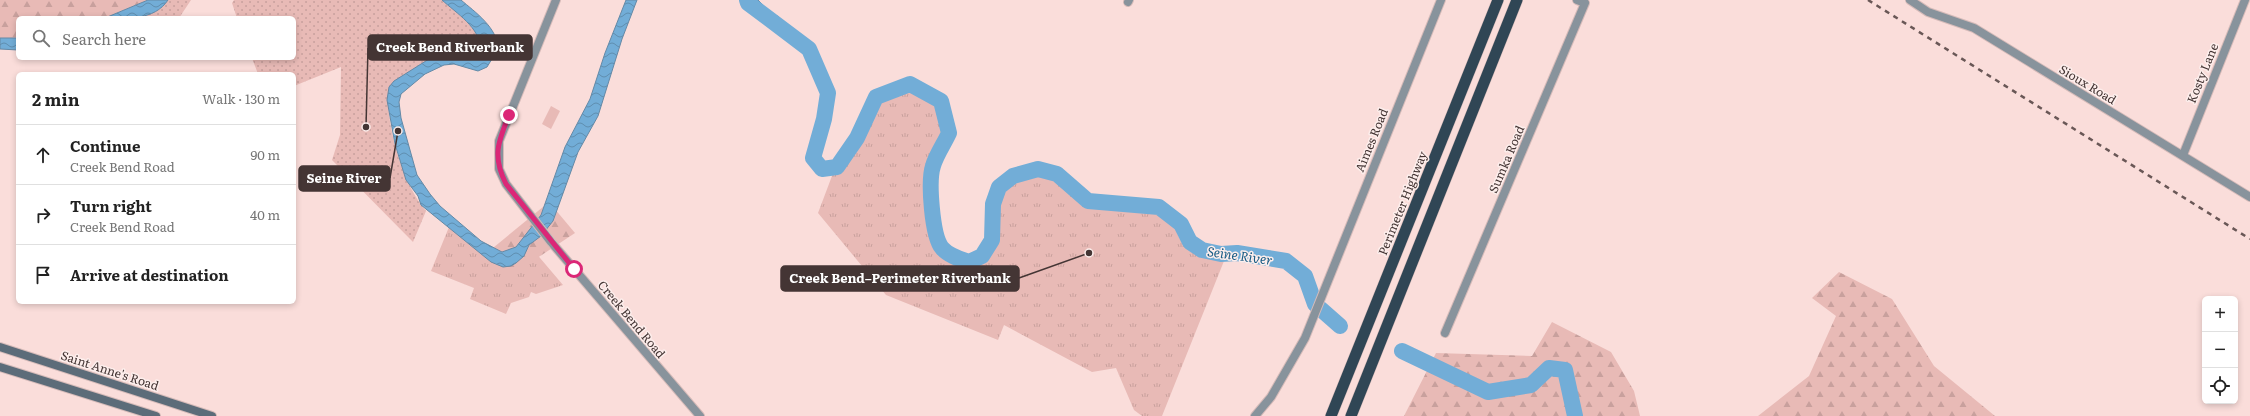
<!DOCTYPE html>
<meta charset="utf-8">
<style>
:root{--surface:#fff;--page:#f6f6f6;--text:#222;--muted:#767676;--line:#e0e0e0}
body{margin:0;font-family:Literata,serif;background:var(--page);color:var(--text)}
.controls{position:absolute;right:12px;bottom:12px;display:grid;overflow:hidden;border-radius:6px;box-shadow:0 2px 6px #0003}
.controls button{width:36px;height:36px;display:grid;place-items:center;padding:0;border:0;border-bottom:1px solid var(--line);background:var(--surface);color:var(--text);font:20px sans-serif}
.stop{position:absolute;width:12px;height:12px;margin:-9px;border:3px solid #db2777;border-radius:50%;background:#fff}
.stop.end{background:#db2777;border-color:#fff;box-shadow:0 1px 4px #0008}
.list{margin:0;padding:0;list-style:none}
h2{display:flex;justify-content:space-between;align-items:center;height:52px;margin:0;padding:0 16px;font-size:17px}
h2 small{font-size:13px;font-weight:400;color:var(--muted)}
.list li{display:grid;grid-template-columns:26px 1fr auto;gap:12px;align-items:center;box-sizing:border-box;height:60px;padding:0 16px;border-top:1px solid var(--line)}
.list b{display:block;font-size:15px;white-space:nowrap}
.list p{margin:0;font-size:13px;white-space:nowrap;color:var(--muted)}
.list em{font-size:13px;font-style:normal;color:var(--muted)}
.icon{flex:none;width:22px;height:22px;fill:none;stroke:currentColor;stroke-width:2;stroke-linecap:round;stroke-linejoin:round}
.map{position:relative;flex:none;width:2250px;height:416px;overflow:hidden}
.search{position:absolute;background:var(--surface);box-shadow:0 2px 6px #0003;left:16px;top:16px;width:280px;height:44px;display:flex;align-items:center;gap:10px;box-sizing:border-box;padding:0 14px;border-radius:6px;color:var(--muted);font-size:15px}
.panel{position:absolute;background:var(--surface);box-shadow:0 2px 6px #0003;left:16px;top:72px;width:280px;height:232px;border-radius:6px}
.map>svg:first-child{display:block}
</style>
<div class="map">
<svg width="2250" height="416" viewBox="0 0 2250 416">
<defs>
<pattern id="grass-tufts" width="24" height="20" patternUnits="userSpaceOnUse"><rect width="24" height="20" fill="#e8bab6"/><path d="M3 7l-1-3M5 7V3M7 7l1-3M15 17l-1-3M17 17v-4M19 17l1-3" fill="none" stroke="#c8a09d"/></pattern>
<pattern id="forest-firs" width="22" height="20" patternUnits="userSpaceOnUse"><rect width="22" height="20" fill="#e8bab6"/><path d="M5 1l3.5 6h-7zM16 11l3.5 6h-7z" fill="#c8a09d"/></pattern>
<pattern id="park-dots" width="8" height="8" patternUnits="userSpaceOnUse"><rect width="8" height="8" fill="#e8bab6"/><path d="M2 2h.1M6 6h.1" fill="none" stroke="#c8a09d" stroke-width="1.8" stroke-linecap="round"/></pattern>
<pattern id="water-waves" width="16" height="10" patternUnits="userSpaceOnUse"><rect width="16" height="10" fill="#72add7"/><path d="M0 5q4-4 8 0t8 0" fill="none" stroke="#5f8eaf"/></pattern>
</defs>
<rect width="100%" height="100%" fill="#faddda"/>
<g fill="url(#grass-tufts)">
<path d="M897 89 934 91C942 98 948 106 949 117 950 135 936 148 934 164 932 176 933 189 934 201 936 231 939 268 980 259 985 252 989 245 991 237 994 223 989 198 999 187 1006 179 1015 175 1025 172 1066 159 1066 195 1099 202 1120 206 1142 198 1162 210 1178 220 1173 229 1182 242 1193 257 1210 258 1226 256L1162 416H1142L1134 410 1116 368 1092 372 1004 325 998 340 886 295 818 213 835 168 845 161 853 148 864 112 869 103 884 91Z"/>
<path d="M449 227 491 262 529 245 563 285 536 294 531 292 529 297 511 303 506 314 470 299 474 288 431 271Z"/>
</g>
<g fill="url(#forest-firs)">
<path d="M0 0H148L105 18H18V38H0Z"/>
<path d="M549 202 575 233 513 274 488 252Z"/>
<path d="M1839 272 1892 299 1934 366 1995 416H1758L1809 376 1836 316 1812 298Z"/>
<path d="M1552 322 1611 352 1634 391 1640 416H1404L1436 353 1532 356Z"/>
</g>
<g fill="url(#park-dots)">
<path d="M168 0H191L179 18H134L160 9Z"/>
<path d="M234 0H442C456 13 481 28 480 49 472 57 463 52 453 53 444 54 400 81 389 87 384 122 403 185 426 211L413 242 332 160 340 135 341 67 294 86V74H258L252 58H294V18H237L232 3Z"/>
</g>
<path fill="#e8bab6" d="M551 106 560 111 551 129 542 124Z"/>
<g fill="url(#water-waves)" stroke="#6489a6">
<path d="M148 0H168C154 21 127 18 105 18Z"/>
<path d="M442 0H461C475 12 498 28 498 49L487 67 478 71 454 64 444 65 425 74 401 94 399 102 401 118 417 175 430 194 440 206 481 241 502 252 516 247 541 215 565 147 590 99 605 53 626 0H637L622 39 598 116 578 152 553 221 541 236 529 245 524 256 516 263 511 266 503 267 491 262 421 205 418 196 406 180 395 144 387 100 389 87 394 81 429 59 452 53 469 54 476 52 480 49C481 28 456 13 442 0Z"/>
<path d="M743 0H758L770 12 779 17 774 29 751 11Z"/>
<path d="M0 38H18V50L0 49Z"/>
</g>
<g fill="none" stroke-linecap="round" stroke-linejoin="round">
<g stroke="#72add7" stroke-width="16">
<path d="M747 0 748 3 809 49 828 93 824 119 813 158 822 169 837 167 857 138 876 97 910 84 941 101 949 133C944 144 936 155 933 166 928 181 932 236 942 248 949 256 960 259 969 262L982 256 992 240 993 204 999 187 1013 176 1038 169 1057 174 1088 201 1159 207 1181 224 1190 242 1202 250 1221 254 1237 253 1286 261 1305 276 1315 304 1340 326"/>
<path d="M1402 351 1488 392 1531 385 1549 368 1565 370 1575 416"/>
</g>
<g stroke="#d6bbb9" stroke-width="10">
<g id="minor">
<path d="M556 0 499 141V169L506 184 551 242 700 416"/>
<path d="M1910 0 1928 12 1974 28 2250 197"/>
<path d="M1128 2 1129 0"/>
<path d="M2183 155 2245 0"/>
<path d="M1445 333 1585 3 1577 0"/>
<path d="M1255 416 1271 397 1305 338 1441 0"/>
</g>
</g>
<g stroke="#d6bbb9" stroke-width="10">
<g id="secondary">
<path d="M0 347 212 416"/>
<path d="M0 367 156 416"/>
</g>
</g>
<g stroke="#d6bbb9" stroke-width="12">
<g id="trunk">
<path d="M1331 416 1498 0"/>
<path d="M1351 416 1517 0"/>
</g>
</g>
<use href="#minor" stroke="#88939c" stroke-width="8"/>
<use href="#secondary" stroke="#5c6c79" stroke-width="8"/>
<use href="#trunk" stroke="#304655" stroke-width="11"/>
<path stroke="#695756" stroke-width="2.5" stroke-dasharray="5 5" stroke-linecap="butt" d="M1868 0 2250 239"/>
</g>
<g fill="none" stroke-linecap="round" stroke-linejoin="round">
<path stroke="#db2777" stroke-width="5" d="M509 115C498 142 492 156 506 184L574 269"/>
</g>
<g text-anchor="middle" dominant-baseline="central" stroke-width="3" stroke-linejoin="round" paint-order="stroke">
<g font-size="12" fill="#443534" stroke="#fdeeec">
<text transform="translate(2202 73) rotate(-68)">Kosty Lane</text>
<text transform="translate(2088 84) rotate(31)">Sioux Road</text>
<text transform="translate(1371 140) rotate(-68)">Aimes Road</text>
<text transform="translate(1506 159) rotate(-67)">Sumka Road</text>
<text transform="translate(1402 203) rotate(-68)">Perimeter Highway</text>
<text transform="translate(632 319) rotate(50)">Creek Bend Road</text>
<text transform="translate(110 370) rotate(18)">Saint Anne's Road</text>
</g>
<g font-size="13" font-style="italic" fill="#185c85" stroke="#fdeeec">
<text transform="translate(1240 255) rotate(8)">Seine River</text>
</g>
</g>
<path fill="none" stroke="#443534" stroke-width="1.5" d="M366 127L368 48M398 131L390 178M1089 253L1019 278"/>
<g fill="#443534" stroke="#fdeeec" stroke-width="1.5">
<circle cx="366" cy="127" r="4"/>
<circle cx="398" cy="131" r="4"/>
<circle cx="1089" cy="253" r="4"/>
</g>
<g fill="#443534" stroke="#443534" stroke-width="1.5">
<rect x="368" y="35" width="164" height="25" rx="4"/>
<rect x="299" y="166" width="91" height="25" rx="4"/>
<rect x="781" y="266" width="238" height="25" rx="4"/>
</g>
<g font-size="13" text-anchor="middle" font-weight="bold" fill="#fff">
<text x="450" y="52">Creek Bend Riverbank</text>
<text x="344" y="183">Seine River</text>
<text x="900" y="283">Creek Bend–Perimeter Riverbank</text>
</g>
</svg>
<div class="controls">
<button>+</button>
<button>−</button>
<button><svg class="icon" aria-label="locate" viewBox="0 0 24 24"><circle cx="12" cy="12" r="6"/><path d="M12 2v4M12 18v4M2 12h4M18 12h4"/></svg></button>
</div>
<div class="stop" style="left:574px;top:269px"></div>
<div class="stop end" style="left:509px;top:115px"></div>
<div class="search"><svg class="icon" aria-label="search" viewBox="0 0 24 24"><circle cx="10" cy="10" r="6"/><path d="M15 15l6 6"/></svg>Search here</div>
<section class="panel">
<h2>2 min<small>Walk · 130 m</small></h2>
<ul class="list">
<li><svg class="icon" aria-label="ahead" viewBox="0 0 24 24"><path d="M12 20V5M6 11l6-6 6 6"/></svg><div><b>Continue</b><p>Creek Bend Road</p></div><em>90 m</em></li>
<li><svg class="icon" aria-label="right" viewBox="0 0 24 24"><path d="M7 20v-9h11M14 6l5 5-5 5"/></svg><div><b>Turn right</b><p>Creek Bend Road</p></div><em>40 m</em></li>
<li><svg class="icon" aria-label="arrive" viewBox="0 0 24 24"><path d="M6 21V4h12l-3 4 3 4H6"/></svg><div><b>Arrive at destination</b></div></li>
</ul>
</section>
</div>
